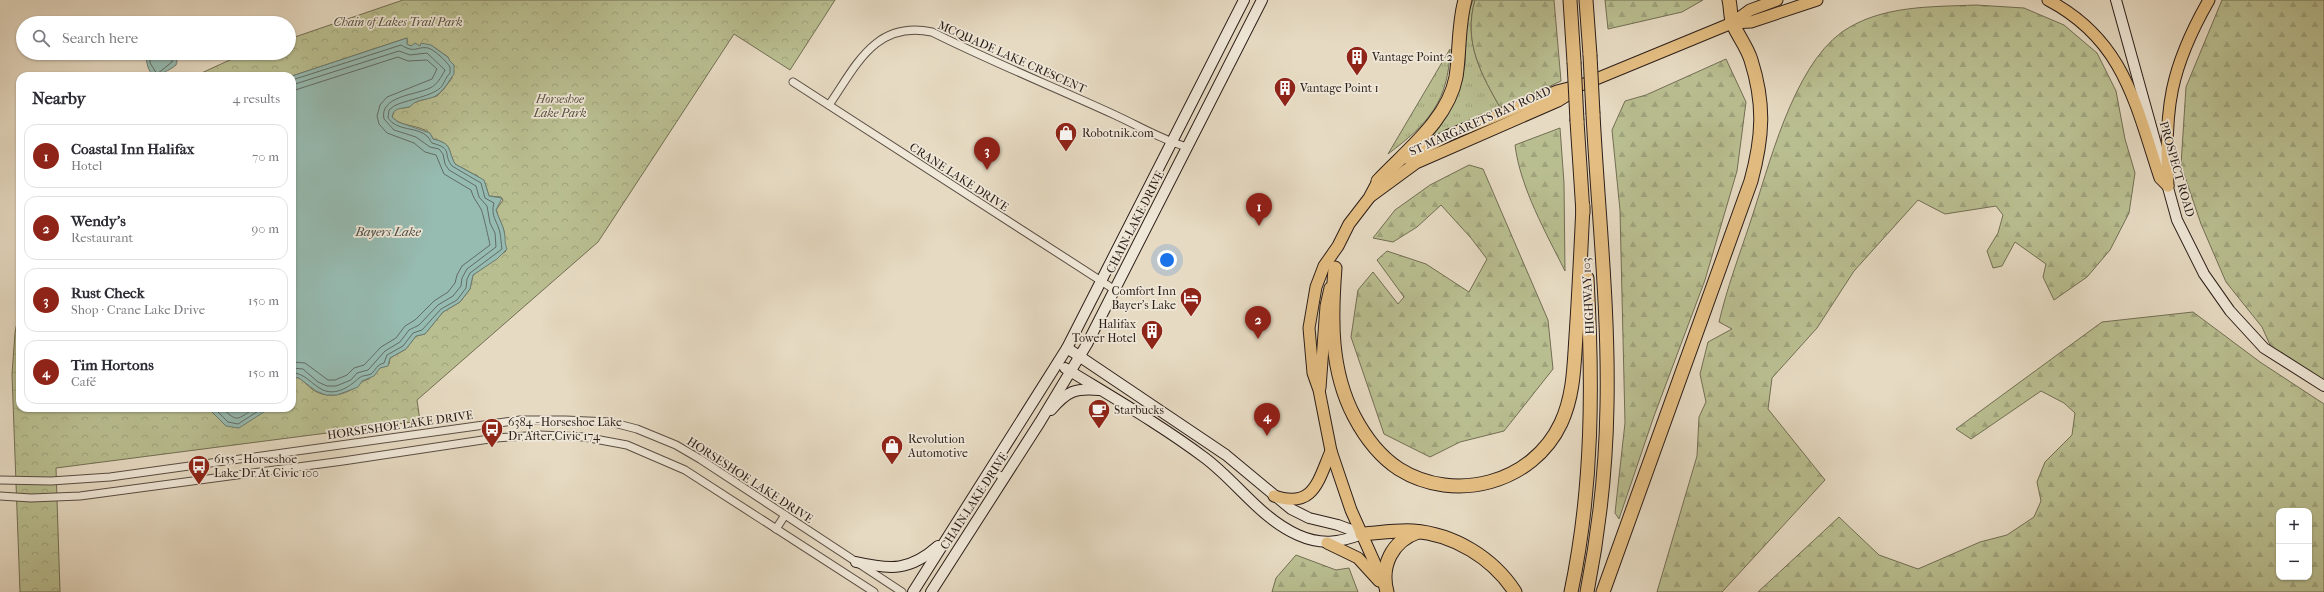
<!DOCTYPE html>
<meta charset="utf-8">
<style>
:root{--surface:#fff;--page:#f7f7f7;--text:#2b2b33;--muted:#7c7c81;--line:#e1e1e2;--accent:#8f2418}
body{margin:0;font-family:"IM FELL French Canon",serif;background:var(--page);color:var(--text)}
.controls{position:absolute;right:12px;bottom:12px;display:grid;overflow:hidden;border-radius:8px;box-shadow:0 1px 3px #0004}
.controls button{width:36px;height:36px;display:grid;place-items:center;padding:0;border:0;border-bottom:1px solid var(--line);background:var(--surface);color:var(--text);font:20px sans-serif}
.you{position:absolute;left:1167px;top:260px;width:14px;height:14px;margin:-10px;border:3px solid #fff;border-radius:50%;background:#1a73e8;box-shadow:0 0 0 6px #1a73e833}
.badge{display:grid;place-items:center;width:26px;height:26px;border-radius:50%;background:var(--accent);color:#fff;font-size:13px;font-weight:700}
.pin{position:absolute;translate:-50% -33px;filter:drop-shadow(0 1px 2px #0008)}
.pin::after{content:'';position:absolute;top:21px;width:14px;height:12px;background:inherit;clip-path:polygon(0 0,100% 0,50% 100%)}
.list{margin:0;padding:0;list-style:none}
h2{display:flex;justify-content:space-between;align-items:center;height:52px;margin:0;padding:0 16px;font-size:17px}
h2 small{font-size:13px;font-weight:400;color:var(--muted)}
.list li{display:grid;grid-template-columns:26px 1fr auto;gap:12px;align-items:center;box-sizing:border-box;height:64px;margin:0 8px 8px;padding:0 8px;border:1px solid var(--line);border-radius:12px}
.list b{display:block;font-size:15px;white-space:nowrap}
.list p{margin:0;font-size:13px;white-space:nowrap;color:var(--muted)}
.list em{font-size:13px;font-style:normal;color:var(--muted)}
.icon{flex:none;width:22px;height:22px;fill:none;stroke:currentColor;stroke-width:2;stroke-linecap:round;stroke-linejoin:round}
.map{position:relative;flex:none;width:2324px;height:592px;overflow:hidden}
.search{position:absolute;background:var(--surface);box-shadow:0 1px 3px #0004;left:16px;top:16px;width:280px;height:44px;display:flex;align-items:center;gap:10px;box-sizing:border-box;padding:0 14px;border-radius:22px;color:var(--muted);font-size:15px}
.panel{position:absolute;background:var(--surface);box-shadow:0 1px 3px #0004;left:16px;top:72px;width:280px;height:340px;border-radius:12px}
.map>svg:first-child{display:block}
</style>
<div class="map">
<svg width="2324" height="592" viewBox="0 0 2324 592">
<defs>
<pattern id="grass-tufts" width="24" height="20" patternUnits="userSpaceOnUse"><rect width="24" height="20" fill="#b9be90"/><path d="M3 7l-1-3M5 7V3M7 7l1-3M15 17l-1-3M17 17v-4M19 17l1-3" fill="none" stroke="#9fa37c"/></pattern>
<pattern id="forest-firs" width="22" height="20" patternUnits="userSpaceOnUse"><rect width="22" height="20" fill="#b9be90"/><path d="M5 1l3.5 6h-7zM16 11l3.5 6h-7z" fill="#9fa37c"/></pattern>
<pattern id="park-crowns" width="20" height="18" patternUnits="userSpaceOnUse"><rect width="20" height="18" fill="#b9be90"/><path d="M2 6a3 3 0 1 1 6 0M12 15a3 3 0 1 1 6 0" fill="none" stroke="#9fa37c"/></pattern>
</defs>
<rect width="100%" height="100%" fill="#e6dac2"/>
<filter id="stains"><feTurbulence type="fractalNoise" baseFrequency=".005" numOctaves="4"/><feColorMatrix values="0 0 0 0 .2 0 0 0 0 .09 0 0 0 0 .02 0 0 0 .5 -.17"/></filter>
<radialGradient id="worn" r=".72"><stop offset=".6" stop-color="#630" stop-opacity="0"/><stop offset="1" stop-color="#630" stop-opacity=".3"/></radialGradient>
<g fill="url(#grass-tufts)" stroke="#726e54">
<path d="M1473 0H1475C1463 42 1481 74 1501 109L1428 138 1457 95 1462 80 1465 63 1466 17Z"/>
<path d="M1450 49C1449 101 1428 124 1388 154Z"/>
</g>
<g fill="url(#forest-firs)" stroke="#726e54" fill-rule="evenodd">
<path d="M1475 0H1554L1561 81 1501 109C1481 74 1463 42 1475 0Z"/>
<path d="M1605 0H1703L1682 12 1608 29Z"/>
<path d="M2222 0H2324V380L2275 356 2262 327 2226 282 2201 224 2181 165 2186 87Z"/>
<path d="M1976 5 2024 8 2064 25 2097 53 2116 91 2125 139 2135 173 2129 213 2110 250 2087 277 2054 300 2043 277 2046 264 2015 242 2002 266 1993 268 1987 251 1998 233 2003 215 1996 206 1945 214 1918 200 1854 271 1817 328 1772 378 1768 409 1825 480 1722 592H1657L1697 456 1699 417 1706 402 1700 374 1708 342 1732 329 1719 322C1727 288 1739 256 1750 223 1769 167 1792 68 1842 32 1881 5 1931 7 1976 5Z"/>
<path d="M1726 59 1746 102 1737 171 1705 280 1654 416 1619 519 1615 513 1625 423 1620 210 1612 130 1625 101 1646 95Z"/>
<path d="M1560 128 1564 183 1565 271C1546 233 1520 187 1515 145Z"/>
<path d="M1469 165 1483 169 1548 320 1553 369 1504 431 1460 442 1430 457 1384 434 1351 337 1358 290 1373 272 1398 304 1404 297 1377 260 1387 251 1426 264 1469 292 1487 259 1471 238 1441 205 1417 227 1393 242 1373 238 1395 210 1430 185Z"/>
<path d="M2193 312 2260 362 2324 404V592H1758L1839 517 1879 555 1918 569 1980 542 2007 535 2034 517 2041 501 2037 482 2045 462 2072 435 2075 413 2064 403 2041 391 1971 439 1956 429 2102 322ZM2279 511H2309V577H2279Z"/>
<path d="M1296 555 1336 570 1349 568 1358 592H1272L1276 578Z"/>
</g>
<path fill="url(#park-crowns)" stroke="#726e54" d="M403 0H835L790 70 734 34 598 242 417 400 420 421 56 468 60 592H20L12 374 15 333 20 306V408H292V377C301 376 305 384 312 389 328 401 351 394 362 381L369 379 380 368 389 364 390 358 406 349 416 336 425 334 443 312 460 302 470 289 473 275 506 251C503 244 505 239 504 231 503 227 498 216 496 210L503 200 501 197 489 196 485 183 479 177 455 164C447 149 453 144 433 139 427 123 402 129 392 117L395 109 409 107 415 102 437 96 443 90 452 78 448 57 432 46H419L416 44 411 46 407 44V38L292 76H195L245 53H289V39Z"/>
<g fill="#96bbb1" stroke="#6c7c74">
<path d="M407 38V44L411 46 415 43 420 46 421 43 431 45 449 58V60L454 65V74C448 82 445 89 437 95 432 99 422 99 416 102 413 103 412 106 409 107 401 109 394 107 392 117L398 122 430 133 433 139C453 144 447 149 455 164L484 180 489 196 502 198 496 210C498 217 503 225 504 231 506 239 504 242 507 249L497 259 473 275 470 289 460 302 443 312 425 334 416 336 406 349 390 358 388 366 380 368 374 376 362 381 358 387 337 395H326L316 391 299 378 292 377V76Z"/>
<path d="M146 53H175C176 57 178 62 176 65 173 68 168 70 165 72 150 83 146 65 146 53Z"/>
<path d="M208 408H270L239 428 226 426Z"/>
</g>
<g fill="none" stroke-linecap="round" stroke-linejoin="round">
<g stroke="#616c65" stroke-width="1">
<path d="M150 53V63L157 74 172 62V53"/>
<path d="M292 80 401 45C416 54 416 46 428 48 435 50 446 61 450 67V73C446 77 445 81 442 86 435 96 405 100 394 106L389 110 388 118C397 132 418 126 428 137 430 139 430 141 432 143 454 149 442 153 452 166L481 183 485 198 494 203C490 216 498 222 500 233 501 238 501 243 502 249L470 273 467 279 466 288 457 300 441 309 422 330 413 333 403 346 387 355 384 363C376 365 377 369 371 374 367 376 362 375 359 378 350 386 337 396 323 390 312 385 304 372 292 373"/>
<path d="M292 85 399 51 410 55 427 53 445 70C442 76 437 85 430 88 416 95 379 96 384 119L394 130 416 137 430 147 439 149 443 154 445 164 449 170 476 186 479 197 487 206 490 223 495 233 496 247 467 269 462 278 461 286 453 296 438 305 419 325 409 330 400 342 385 351 368 370 357 373 351 380 336 386H327L318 382 303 369 292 368"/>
<path d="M292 91 398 57 408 61 427 60 437 69 432 79 387 97 380 105 377 116 379 124 387 133 414 143 425 152 436 155 444 174 471 190C473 198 477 202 481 209 483 213 489 240 490 245L462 266 457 275 455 283 448 292 434 301 415 320 405 326 396 338 381 347 364 365 354 368 347 375 335 380H328L305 363 292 362"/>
<path d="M214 408 228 422 238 424 263 408"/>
<path d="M222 408C238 423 236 420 255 408"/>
</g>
<g stroke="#5a4d43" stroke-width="9">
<g id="street">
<path d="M793 82 1115 290"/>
<path d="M829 105C856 66 875 20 932 32 992 62 1054 87 1115 115 1139 126 1162 140 1187 147"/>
<path d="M990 469 1004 478"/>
<path d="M0 480 51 481 110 477 520 420H565L610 422 637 429 676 445 700 459 902 592"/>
<path d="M0 496 31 498 80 496 343 461 496 438 540 435 584 437 627 445 685 470 874 592"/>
<path d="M776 529 785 515"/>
</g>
</g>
<g stroke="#2c1e19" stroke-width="12">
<g id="secondary">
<path d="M2116 0 2177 220 2204 274 2230 311 2264 348 2324 386"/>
<path d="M1067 348 1226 455 1291 509 1309 518 1338 525 1362 534"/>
<path d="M1065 368C1112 397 1161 425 1205 458 1237 482 1260 518 1298 535 1320 545 1339 543 1362 534"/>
<path d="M1051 410C1067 391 1075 388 1099 390"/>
<path d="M856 562C891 570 910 571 938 546"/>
<path d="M913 592 1067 348 1244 0"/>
<path d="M931 592 1040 422 1087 344 1262 0"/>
</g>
</g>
<g stroke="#2c1e19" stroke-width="13">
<g id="primary">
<path d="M2048 0C2124 40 2135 103 2160 178L2168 186"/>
<path d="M1732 23 1751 22 1817 0"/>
<path d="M1406 158 1449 135 1557 91 1584 84 1732 23 1750 10 1777 0"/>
<path d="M1384 175 1378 181 1369 198 1349 224 1338 246 1324 266 1316 287 1309 328 1313 373 1319 390 1331 451 1351 510 1385 586"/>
<path d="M2168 186C2164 109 2170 68 2209 0"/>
<path d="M1371 196 1416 163 1558 101 1577 89"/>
<path d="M1320 388 1326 306 1330 288"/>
<path d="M1274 496C1314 509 1318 481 1331 451"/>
<path d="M1327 543 1358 558 1379 581"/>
</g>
</g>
<g stroke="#2c1e19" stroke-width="15">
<g id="highway">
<path d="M1570 0 1574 62"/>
<path d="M1586 0 1590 55"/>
<path d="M1577 121 1583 213"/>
<path d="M1378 181C1406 151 1448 120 1456 77 1460 51 1458 25 1465 0"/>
<path d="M1335 268C1331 319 1330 370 1354 416 1365 437 1379 456 1399 469 1455 504 1533 483 1561 423 1574 395 1574 365 1576 336 1579 292 1581 249 1583 206"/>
<path d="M1362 534C1378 533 1397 530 1413 531 1454 534 1493 558 1515 592"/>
<path d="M1387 592C1380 566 1392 541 1418 532"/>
<path d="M1571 592C1593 488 1593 384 1587 278"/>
<path d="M1587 592C1599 531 1606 469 1607 406 1609 309 1598 211 1593 114"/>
<path d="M1603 592 1751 181C1763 137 1765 104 1751 60 1747 47 1738 36 1733 24 1730 17 1731 8 1729 0"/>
</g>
</g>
<use href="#street" stroke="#efe7d7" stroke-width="7"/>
<use href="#secondary" stroke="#efe7d7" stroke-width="10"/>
<use href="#primary" stroke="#e3bd81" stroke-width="11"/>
<use href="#highway" stroke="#e3bd81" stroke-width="13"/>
<g stroke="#2c1e19" stroke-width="15" stroke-linecap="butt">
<g id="highway-bridge">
<path d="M1590 55 1593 114"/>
<path d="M1574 62 1577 121"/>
</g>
</g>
<use href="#highway-bridge" stroke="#e3bd81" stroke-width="13"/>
</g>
<defs>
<g id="building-pin" transform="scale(1.15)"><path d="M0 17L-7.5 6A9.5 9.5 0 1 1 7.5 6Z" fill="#8f2418" stroke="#efe7d7"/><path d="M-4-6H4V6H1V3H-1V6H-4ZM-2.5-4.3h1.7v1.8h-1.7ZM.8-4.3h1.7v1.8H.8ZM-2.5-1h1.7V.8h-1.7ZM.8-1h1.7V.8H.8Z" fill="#fff"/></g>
<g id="shop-pin" transform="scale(1.15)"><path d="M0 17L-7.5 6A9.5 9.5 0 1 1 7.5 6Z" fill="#8f2418" stroke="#efe7d7"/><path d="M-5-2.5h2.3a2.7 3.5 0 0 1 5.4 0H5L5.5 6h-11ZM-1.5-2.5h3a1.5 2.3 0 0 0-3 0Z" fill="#fff"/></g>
<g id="hotel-pin" transform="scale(1.15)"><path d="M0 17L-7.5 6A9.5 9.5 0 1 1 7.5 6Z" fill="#8f2418" stroke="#efe7d7"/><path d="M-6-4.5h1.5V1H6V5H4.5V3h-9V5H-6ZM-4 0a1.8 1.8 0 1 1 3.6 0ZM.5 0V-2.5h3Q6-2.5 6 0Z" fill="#fff"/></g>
<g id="cafe-pin" transform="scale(1.15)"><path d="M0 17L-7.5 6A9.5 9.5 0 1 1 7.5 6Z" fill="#8f2418" stroke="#efe7d7"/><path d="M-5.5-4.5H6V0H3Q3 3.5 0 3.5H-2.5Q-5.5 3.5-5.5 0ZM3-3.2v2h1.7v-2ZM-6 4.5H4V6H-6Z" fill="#fff"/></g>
<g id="bus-pin" transform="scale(1.15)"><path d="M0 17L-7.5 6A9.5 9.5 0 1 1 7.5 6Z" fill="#8f2418" stroke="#efe7d7"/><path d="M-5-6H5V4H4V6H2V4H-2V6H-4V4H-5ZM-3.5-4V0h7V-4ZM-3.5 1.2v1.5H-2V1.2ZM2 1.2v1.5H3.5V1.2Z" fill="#fff"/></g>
</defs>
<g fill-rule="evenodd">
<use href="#building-pin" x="1357" y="57"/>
<use href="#building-pin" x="1285" y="88"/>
<use href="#shop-pin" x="1066" y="133"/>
<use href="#hotel-pin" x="1191" y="298"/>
<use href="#building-pin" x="1152" y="331"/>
<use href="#cafe-pin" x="1099" y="410"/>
<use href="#bus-pin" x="492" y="429"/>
<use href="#shop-pin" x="892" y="446"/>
<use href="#bus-pin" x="199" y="466"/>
</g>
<g text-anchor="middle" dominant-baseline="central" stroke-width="3.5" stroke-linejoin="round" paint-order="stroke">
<g font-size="12" font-style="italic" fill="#564e3d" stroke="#efe7d7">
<text x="398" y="22">Chain of Lakes Trail Park</text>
<text x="560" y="99">Horseshoe<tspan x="560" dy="14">Lake Park</tspan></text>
</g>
<g font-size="12" fill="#2c1e19" stroke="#efe7d7">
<text transform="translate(1012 57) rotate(24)">MCQUADE LAKE CRESCENT</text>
<text transform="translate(1480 121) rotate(-24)">ST MARGARETS BAY ROAD</text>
<text transform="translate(2177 169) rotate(74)">PROSPECT ROAD</text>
<text transform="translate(959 177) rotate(33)">CRANE LAKE DRIVE</text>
<text transform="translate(1135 222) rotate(-63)">CHAIN LAKE DRIVE</text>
<text transform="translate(1588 296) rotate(-93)">HIGHWAY 103</text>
<text transform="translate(400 425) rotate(-8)">HORSESHOE LAKE DRIVE</text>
<text transform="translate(750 480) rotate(33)">HORSESHOE LAKE DRIVE</text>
<text transform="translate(974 501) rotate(-57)">CHAIN LAKE DRIVE</text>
</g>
<g font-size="12" fill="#2c1e19" stroke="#efe7d7" text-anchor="start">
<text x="1372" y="57">Vantage Point 2</text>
<text x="1300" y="88">Vantage Point 1</text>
<text x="1082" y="133">Robotnik.com</text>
<text x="1176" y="291" text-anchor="end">Comfort Inn<tspan x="1176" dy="14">Bayer's Lake</tspan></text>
<text x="1136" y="324" text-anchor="end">Halifax<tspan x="1136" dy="14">Tower Hotel</tspan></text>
<text x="1114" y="410">Starbucks</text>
<text x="508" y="422">6384 - Horseshoe Lake<tspan x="508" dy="14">Dr After Civic 174</tspan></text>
<text x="908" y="439">Revolution<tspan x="908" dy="14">Automotive</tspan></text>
<text x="214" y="459">6155 - Horseshoe<tspan x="214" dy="14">Lake Dr At Civic 100</tspan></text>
</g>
<g font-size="13" font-style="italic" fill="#4c4d47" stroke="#efe7d7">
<text x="388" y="231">Bayers Lake</text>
</g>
</g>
<rect width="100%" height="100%" filter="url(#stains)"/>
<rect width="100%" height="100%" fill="url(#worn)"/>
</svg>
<div class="controls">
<button>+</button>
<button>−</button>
</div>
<div class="you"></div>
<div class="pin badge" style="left:1259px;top:226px">1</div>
<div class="pin badge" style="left:1258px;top:339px">2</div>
<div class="pin badge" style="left:987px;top:170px">3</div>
<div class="pin badge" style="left:1267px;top:436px">4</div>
<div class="search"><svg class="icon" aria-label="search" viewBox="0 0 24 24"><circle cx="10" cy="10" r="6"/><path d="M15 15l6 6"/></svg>Search here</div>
<section class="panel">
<h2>Nearby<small>4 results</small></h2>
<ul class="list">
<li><span class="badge">1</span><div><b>Coastal Inn Halifax</b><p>Hotel</p></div><em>70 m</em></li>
<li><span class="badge">2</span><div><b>Wendy's</b><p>Restaurant</p></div><em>90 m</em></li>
<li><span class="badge">3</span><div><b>Rust Check</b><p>Shop · Crane Lake Drive</p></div><em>150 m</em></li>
<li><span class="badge">4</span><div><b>Tim Hortons</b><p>Café</p></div><em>150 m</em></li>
</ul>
</section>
</div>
